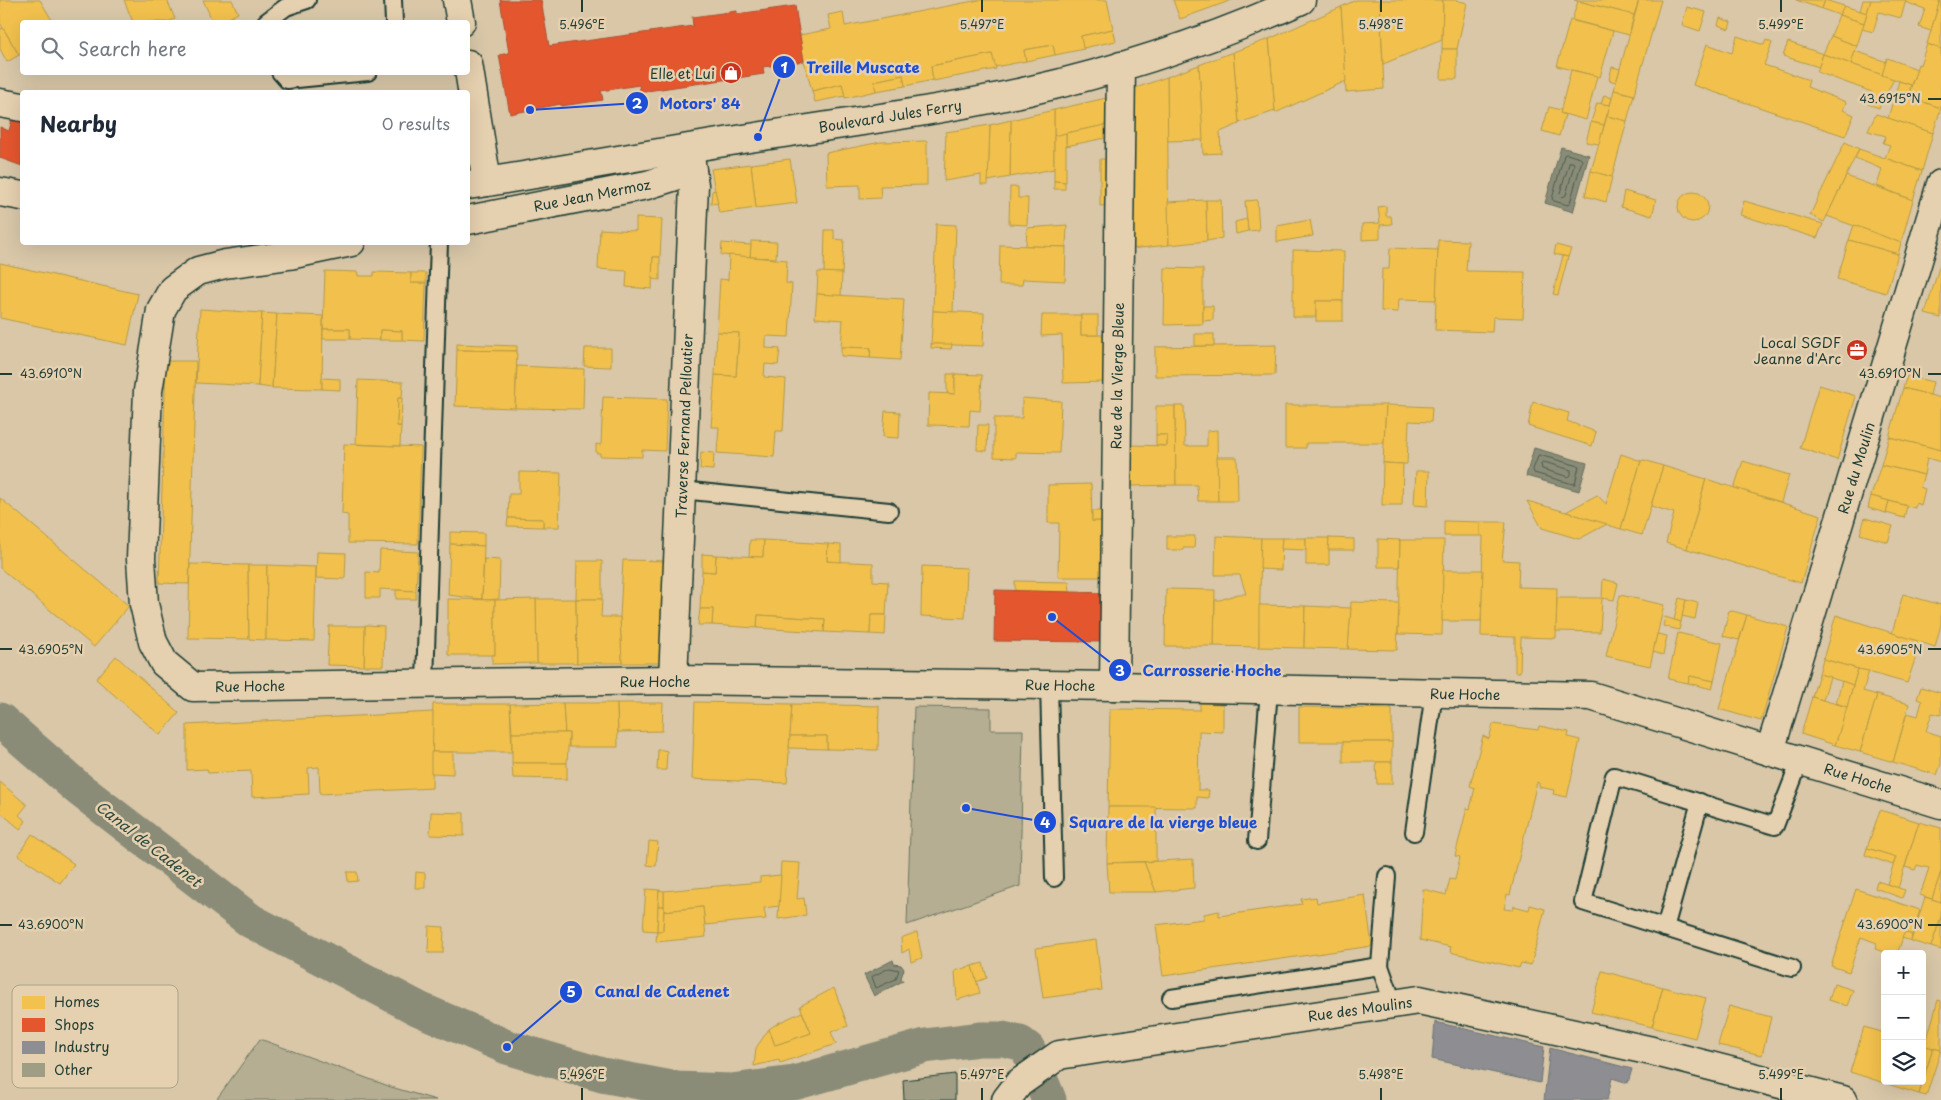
<!DOCTYPE html>
<meta charset="utf-8">
<style>
:root{--surface:#fff;--page:#f6f6f7;--text:#1f2937;--muted:#747a83;--line:#e0e1e3}
body{margin:0;font-family:"Playpen Sans",sans-serif;background:var(--page);color:var(--text)}
.controls{position:absolute;right:15px;bottom:15px;display:grid;overflow:hidden;border-radius:5px;box-shadow:0 5px 20px #0002}
.controls button{width:45px;height:45px;display:grid;place-items:center;padding:0;border:0;border-bottom:1px solid var(--line);background:var(--surface);color:var(--text);font:25px sans-serif}
.list{margin:0;padding:0;list-style:none}
h2{display:flex;justify-content:space-between;align-items:center;height:65px;margin:0;padding:0 20px;font-size:21px}
h2 small{font-size:16px;font-weight:400;color:var(--muted)}
.icon{flex:none;width:28px;height:28px;fill:none;stroke:currentColor;stroke-width:2;stroke-linecap:round;stroke-linejoin:round}
.map{position:relative;flex:none;width:1941px;height:1100px;overflow:hidden}
.search{position:absolute;background:var(--surface);box-shadow:0 5px 20px #0002;left:20px;top:20px;width:450px;height:55px;display:flex;align-items:center;gap:12px;box-sizing:border-box;padding:0 18px;border-radius:5px;color:var(--muted);font-size:19px}
.panel{position:absolute;background:var(--surface);box-shadow:0 5px 20px #0002;left:20px;top:90px;width:450px;height:155px;border-radius:5px}
.map>svg:first-child{display:block}
</style>
<div class="map">
<svg width="1941" height="1100" viewBox="0 0 1941 1100">
<rect width="100%" height="100%" fill="#d9c7a8"/>
<filter id="ink" filterUnits="userSpaceOnUse"><feTurbulence type="fractalNoise" baseFrequency=".02" numOctaves="2"/><feDisplacementMap in="SourceGraphic" scale="10" xChannelSelector="R" yChannelSelector="G"/><feConvolveMatrix kernelMatrix="1 2 1 2 8 2 1 2 1" color-interpolation-filters="sRGB"/></filter>
<g filter="url(#ink)">
<g fill="#b6ae92" stroke="#6a7663">
<path d="M914 707 991 708V730H1023L1020 886 907 925Z"/>
<path d="M260 1039 391 1087 436 1100H216Z"/>
</g>
<g fill="#8a8c77" stroke="#5f6c5c">
<path d="M1561 147 1589 155 1573 212 1545 203Z"/>
<path d="M1534 448 1587 463 1579 491 1526 476Z"/>
<path d="M893 960 894 964 901 965 904 969 901 978 903 981 874 996 864 975Z"/>
</g>
<g fill="#f2c14e" stroke="#b39946">
<path d="M0 0H40L53 22H22V53L19 55 0 23Z"/>
<path d="M124 0H167L175 19 167 22H133Z"/>
<path d="M203 0H232L238 13 221 22H213Z"/>
<path d="M979 0H1107L1113 29 1081 36 1084 49 1055 55 1053 45 1024 50 1026 61 995 67 992 54 931 66 933 80 905 86 903 75 874 81 876 91 845 98 842 84 812 91 804 61 800 35 831 29 828 15 843 12 845 26Z"/>
<path d="M1173 0H1232L1180 19Z"/>
<path d="M1356 0H1380L1384 89 1346 92 1341 7Z"/>
<path d="M1380 0H1443L1442 40 1383 64Z"/>
<path d="M1443 0H1456L1467 3 1457 49H1442Z"/>
<path d="M1574 0H1639L1634 15Z"/>
<path d="M1639 0H1661L1634 95 1614 90Z"/>
<path d="M1796 0H1825L1822 9Z"/>
<path d="M1825 0 1844 6 1839 15 1822 9Z"/>
<path d="M1863 0H1871L1867 13 1860 11Z"/>
<path d="M1871 0H1906L1901 18 1879 12 1873 32 1862 29Z"/>
<path d="M1906 0H1940L1931 31 1919 27 1925 9 1905 2Z"/>
<path d="M1940 0H1941V49L1927 44Z"/>
<path d="M1578 1 1634 15 1629 35 1572 20Z"/>
<path d="M1844 6 1867 13 1864 23 1839 15Z"/>
<path d="M1341 7 1346 81 1275 113 1269 39Z"/>
<path d="M1687 7 1706 12 1700 31 1682 25Z"/>
<path d="M1839 15 1864 23 1857 46 1831 36Z"/>
<path d="M1720 18 1731 22 1729 29 1718 25Z"/>
<path d="M1570 20 1613 31 1600 77 1557 66Z"/>
<path d="M3 28 19 55 7 62 0 49V29Z"/>
<path d="M1113 29 1116 41 1083 48 1081 36Z"/>
<path d="M1737 36 1764 45 1766 40 1772 43 1764 65 1809 80 1807 87 1846 102 1843 110 1854 115 1845 136 1693 85 1707 44 1732 53Z"/>
<path d="M1831 36 1857 46 1851 64 1823 54Z"/>
<path d="M1269 39 1275 111 1239 123 1233 52Z"/>
<path d="M1788 42 1823 54 1819 67 1783 56Z"/>
<path d="M1927 44 1941 49V108L1908 97 1918 64 1920 65Z"/>
<path d="M1053 45 1055 55 1026 61 1024 50Z"/>
<path d="M1442 49H1457V79H1441Z"/>
<path d="M1855 51 1887 62 1882 75 1851 64Z"/>
<path d="M1233 52 1239 124 1220 132 1221 153 1203 154 1199 65Z"/>
<path d="M992 54 996 69 933 81 931 66Z"/>
<path d="M1823 54 1894 79 1879 108 1868 104 1872 92 1817 72Z"/>
<path d="M1887 58 1917 69 1911 85 1882 75Z"/>
<path d="M1199 65 1203 140 1167 141V77Z"/>
<path d="M1612 67 1620 69 1616 82 1609 80Z"/>
<path d="M1571 70 1597 76 1586 120 1560 113Z"/>
<path d="M903 75 905 86 876 91 874 81Z"/>
<path d="M1167 77 1169 245 1130 249V90Z"/>
<path d="M1899 81 1911 85 1908 97 1941 108 1933 133 1888 118Z"/>
<path d="M842 84 845 96 815 102 812 91Z"/>
<path d="M1614 90 1634 95 1627 121 1607 116Z"/>
<path d="M1604 95 1612 98 1610 105 1601 104Z"/>
<path d="M1115 96V123L1054 136V110Z"/>
<path d="M1597 103 1610 105 1604 125 1591 122Z"/>
<path d="M1549 107 1561 110 1560 113 1565 115 1559 136 1542 131Z"/>
<path d="M1054 110V169L1010 177 1011 120Z"/>
<path d="M1876 114 1933 133 1922 171 1885 158 1890 145 1883 143 1886 136 1868 131Z"/>
<path d="M1607 116 1627 121 1612 177 1591 171Z"/>
<path d="M1011 120 1010 177 988 181 990 125Z"/>
<path d="M1591 122 1604 125 1599 144 1586 142Z"/>
<path d="M1115 123V136L1066 146V133Z"/>
<path d="M990 125 988 185H981V175L944 181 946 132Z"/>
<path d="M1066 133V182L1054 181V136Z"/>
<path d="M927 141V185L880 186 881 198 860 199V185L827 186 826 153 881 142Z"/>
<path d="M1845 142 1859 149 1824 222 1810 215Z"/>
<path d="M1859 149 1922 171 1913 200 1877 186 1882 169 1855 158Z"/>
<path d="M790 159 797 203 756 208 751 164Z"/>
<path d="M1100 159H1115V205L1100 206Z"/>
<path d="M751 164 756 208 719 213 711 169Z"/>
<path d="M1591 171 1612 177 1606 202 1585 196Z"/>
<path d="M1846 176 1913 200 1901 243 1827 216Z"/>
<path d="M1054 181 1065 182V189H1054Z"/>
<path d="M1010 187H1018V198H1028L1027 225 1009 224Z"/>
<path d="M715 190 718 203 711 204 712 191Z"/>
<path d="M1624 191 1656 200 1652 216 1621 207Z"/>
<circle cx="1693" cy="207" r="15"/>
<path d="M1206 200 1207 241 1169 245 1168 202Z"/>
<path d="M1206 200H1221L1222 238 1207 241Z"/>
<path d="M1257 200 1259 230 1248 231 1245 201Z"/>
<path d="M1744 201 1823 224 1817 238 1740 215Z"/>
<path d="M1386 206V216H1391L1392 224 1380 225V239L1362 240V224L1380 223 1378 207Z"/>
<path d="M636 218 662 219 660 257H653L652 289 626 287 627 271 598 269 600 229 636 231Z"/>
<path d="M1247 219 1248 231 1236 234 1235 222Z"/>
<path d="M1310 220 1313 236 1277 242V226Z"/>
<path d="M936 224 956 225 953 312 933 311Z"/>
<path d="M1067 225 1066 247 1026 246 1027 228Z"/>
<path d="M1854 225 1901 243 1898 254 1849 240Z"/>
<path d="M825 230H834V239L844 240 842 273H824Z"/>
<path d="M1438 240 1468 241 1466 271 1525 272 1523 318 1493 317 1492 332 1435 330Z"/>
<path d="M1849 240 1898 254 1886 293 1837 279Z"/>
<path d="M751 241 777 242 776 258 750 257Z"/>
<path d="M722 243 751 245 750 257 721 255Z"/>
<path d="M1000 245 1066 247 1065 281 1023 279 1022 285H999Z"/>
<path d="M1556 245 1571 249 1568 257 1554 254Z"/>
<path d="M1390 248 1438 250 1436 300 1399 299 1398 312 1381 311 1382 269H1389Z"/>
<path d="M1293 250 1344 251 1343 301H1316V317H1293Z"/>
<path d="M729 255 787 260 786 283 792 284 789 337 766 336V348L780 349 778 365 765 364 764 377 786 379 783 431H776L774 457 717 453 719 427H711L715 375 736 376 739 333 717 332 720 279 728 280Z"/>
<path d="M1563 256 1568 257 1558 295 1553 294Z"/>
<path d="M653 257H660V280L652 279Z"/>
<path d="M1941 261V318L1925 314Z"/>
<path d="M0 263 138 294 127 345 0 318Z"/>
<path d="M1165 268 1203 269V324L1164 325Z"/>
<path d="M325 271 358 272V276H374V272L411 273V283H426L424 341 402 340V331L380 330V340L350 339V329H323Z"/>
<path d="M818 272 842 273 841 296 817 294Z"/>
<rect x="411" y="273" width="15" height="10"/>
<path d="M817 294 904 299 900 360 870 358 871 348 841 347 843 320 815 318Z"/>
<rect x="1316" y="301" width="27" height="20"/>
<path d="M1203 306H1213V320L1203 321Z"/>
<path d="M200 309 262 313 258 386 196 383Z"/>
<path d="M933 311 984 313 983 346 931 344Z"/>
<path d="M262 313 277 314 272 388 258 386Z"/>
<path d="M277 314 323 316 322 389 272 388Z"/>
<path d="M1042 315H1081V335H1105L1106 382 1063 383 1062 335 1041 336Z"/>
<rect x="1081" y="315" width="17" height="20"/>
<rect x="323" y="329" width="27" height="10"/>
<path d="M380 330 402 331V340H380Z"/>
<path d="M717 332 739 333 736 376 715 375Z"/>
<rect x="1195" y="334" width="19" height="12"/>
<path d="M457 344 517 346V351L457 350Z"/>
<path d="M931 344H952L951 349 931 348Z"/>
<path d="M1276 345 1275 375 1155 376V347Z"/>
<path d="M841 347 871 348 870 358 841 356Z"/>
<path d="M585 348H611V367L584 366Z"/>
<path d="M457 350 517 351 515 408 455 406Z"/>
<path d="M166 361H196L189 584 159 583Z"/>
<path d="M517 366 584 369 583 409 515 408Z"/>
<path d="M947 374H955V394L947 393Z"/>
<path d="M955 374 982 375 980 411 970 410 969 426 928 425 929 393 955 394Z"/>
<path d="M1907 376 1933 382 1930 395 1903 388Z"/>
<path d="M322 378 340 379V390L322 389Z"/>
<path d="M358 380 403 382 402 398H398L397 426H401L400 446 356 444Z"/>
<path d="M1819 385 1856 396 1837 460 1800 448Z"/>
<path d="M1903 388 1941 398V450L1889 437Z"/>
<path d="M603 397 667 399 665 451 642 450V457L600 456V453H596V444L601 445Z"/>
<path d="M398 398H402L401 426H397Z"/>
<path d="M1022 398 1061 401 1059 453 1016 452V458L994 457V418H1022Z"/>
<path d="M1533 402 1569 413 1567 421 1596 432 1592 446 1528 426Z"/>
<path d="M1285 405H1386L1384 443H1306V448H1285Z"/>
<path d="M1386 405 1432 407 1431 422 1409 421 1407 464 1383 463Z"/>
<path d="M1156 406H1175L1176 485 1130 486V445L1167 446V435H1156Z"/>
<path d="M1175 406H1184L1185 446H1207V431L1217 430 1218 501H1198L1197 485H1176Z"/>
<path d="M885 411 900 412 899 438 883 437Z"/>
<path d="M978 425H988L987 451 977 450Z"/>
<path d="M1156 435H1167V446L1156 445Z"/>
<path d="M1889 437 1941 450V462L1927 458 1924 475 1881 465Z"/>
<path d="M344 444 421 447 418 544 348 543V515L342 514Z"/>
<path d="M701 452 714 453 713 470 700 469Z"/>
<path d="M1621 454 1641 461 1621 529 1566 512 1597 495 1606 504Z"/>
<path d="M1217 457H1237L1238 501H1218Z"/>
<path d="M1644 460 1663 466 1642 535 1621 529 1641 461Z"/>
<path d="M1743 461 1789 475 1781 502 1734 488Z"/>
<path d="M1383 463 1403 464 1402 505H1382Z"/>
<path d="M1881 465 1924 475 1920 487 1925 489 1921 505 1916 503 1915 508 1871 496Z"/>
<path d="M1663 466 1706 479 1687 549 1666 543 1674 513 1651 506Z"/>
<path d="M1416 471H1429L1428 506 1414 505Z"/>
<path d="M519 472 561 473 559 527H543V519L508 518 509 494H519Z"/>
<path d="M1706 479 1821 515 1801 583 1687 549Z"/>
<path d="M1091 484 1092 521H1106V577H1058L1059 523H1048V485Z"/>
<path d="M1871 496 1889 501 1886 513 1868 508Z"/>
<path d="M0 498 129 606 94 647 0 568Z"/>
<path d="M1527 501 1566 512 1607 524 1579 539 1542 528Z"/>
<path d="M1889 501 1907 506 1904 518 1886 513Z"/>
<rect x="1092" y="511" width="14" height="10"/>
<path d="M508 518 543 519V527L507 526Z"/>
<path d="M1865 518 1893 526 1888 542 1860 534Z"/>
<path d="M1444 521 1480 522V536H1444Z"/>
<path d="M1480 522H1506L1502 560 1519 561 1518 587 1557 588 1556 638 1521 637 1520 672H1515V637L1481 636 1483 536H1480Z"/>
<path d="M450 532 484 533V546L450 544Z"/>
<path d="M1167 536H1195L1194 548H1183V550H1167Z"/>
<path d="M1216 536 1261 538 1259 647 1214 646 1215 600H1220L1238 594H1246L1240 575H1215Z"/>
<path d="M1261 538H1282L1281 570 1260 569Z"/>
<path d="M1282 538H1306V550L1281 549Z"/>
<rect x="1306" y="538" width="23" height="27"/>
<path d="M1329 538 1354 539V550H1328Z"/>
<path d="M1378 539 1400 540 1399 567H1378Z"/>
<path d="M750 540H764L763 557H749Z"/>
<path d="M764 540 828 544 827 561 873 563V581L888 582 886 615H871L870 634 824 632 825 619 758 615 757 628 712 625 713 609H700L702 571 715 572 716 555 763 557Z"/>
<path d="M1400 540H1444L1442 635 1398 634Z"/>
<path d="M450 544 484 546 482 599 448 595Z"/>
<path d="M828 544 841 545V562L827 561Z"/>
<path d="M380 550 418 552 416 591 380 589V598H366V572L379 573Z"/>
<path d="M317 552 346 553 345 579 316 578Z"/>
<path d="M702 554 716 555 715 572 702 571Z"/>
<path d="M484 559 500 560 499 599 482 600Z"/>
<path d="M623 560 668 561 664 663H622L620 617Z"/>
<path d="M577 561H602V599H576Z"/>
<path d="M190 564 248 565 249 639 188 638Z"/>
<path d="M248 565H267L266 640 249 639Z"/>
<path d="M267 565 316 567 314 641 266 640Z"/>
<path d="M922 566 967 568 965 618 921 616Z"/>
<path d="M1443 570H1483L1481 621H1442Z"/>
<path d="M1603 579 1618 583 1614 600 1602 598Z"/>
<path d="M1015 581 1069 582 1070 592 1015 591Z"/>
<path d="M1166 589 1215 590 1214 646H1165Z"/>
<path d="M396 590 416 591V599H396Z"/>
<path d="M1903 594 1941 605V624L1935 647 1892 633Z"/>
<path d="M1620 595 1664 605 1650 666 1606 656Z"/>
<path d="M1557 598H1602L1600 632 1556 631Z"/>
<path d="M1679 598 1686 600 1681 622 1674 620Z"/>
<path d="M448 599 495 600V655H448Z"/>
<path d="M536 599H576L577 663H537Z"/>
<path d="M536 599 537 663 492 664V655H495V600Z"/>
<path d="M576 599H602L601 617H620L622 663H577Z"/>
<path d="M1686 600 1698 603 1695 619 1682 616Z"/>
<path d="M1351 602 1399 603 1397 650 1348 649Z"/>
<path d="M1259 605 1305 606 1304 648 1259 647Z"/>
<path d="M1305 606 1351 608 1348 649 1304 648Z"/>
<path d="M700 609H713L712 625H698Z"/>
<path d="M1729 610 1747 615 1739 640 1723 636Z"/>
<path d="M758 615 825 619 824 632 757 628Z"/>
<path d="M871 615H886L885 635 870 634Z"/>
<path d="M1747 615 1788 627 1761 721 1719 709Z"/>
<path d="M1836 615 1921 642 1907 683 1823 659Z"/>
<path d="M1665 617 1681 622 1679 630 1663 626Z"/>
<path d="M365 625 384 626 383 666H364Z"/>
<path d="M329 626H365L364 666 327 665Z"/>
<path d="M1678 633 1722 643 1714 681 1690 676 1688 683 1668 679Z"/>
<path d="M1657 634 1667 636 1663 655 1653 652Z"/>
<path d="M116 656 179 713 160 735 96 679Z"/>
<path d="M1823 659 1858 669 1853 685 1819 674Z"/>
<path d="M1858 669 1869 671 1863 691 1877 695 1860 752 1835 745Z"/>
<path d="M1819 674 1830 677 1823 700 1812 697Z"/>
<path d="M1690 676 1714 681 1712 689 1688 683Z"/>
<path d="M1842 681 1853 685 1847 707 1836 703Z"/>
<path d="M1921 687 1941 693V715L1932 713 1926 731 1941 736V764L1937 775 1893 762 1907 713 1918 716 1922 701 1917 699Z"/>
<path d="M1877 695 1909 704 1893 762 1860 752Z"/>
<path d="M1812 697 1847 707 1835 745 1801 734Z"/>
<path d="M695 702 792 704 787 783 692 779Z"/>
<path d="M563 703 565 733H512L510 704Z"/>
<path d="M563 703H617L618 747H569V733H565Z"/>
<path d="M617 703H663L662 731 618 732Z"/>
<path d="M1200 703 1223 704V732L1199 731 1198 790H1209L1208 798 1197 797V808L1108 807 1110 709 1200 710Z"/>
<path d="M433 704H510L512 752H431Z"/>
<path d="M792 704 879 706 878 750 827 749V736H790Z"/>
<path d="M1299 707 1392 709V742H1299Z"/>
<path d="M433 712 432 788 320 794 319 767 308 768 309 794 252 797 251 771 208 773 207 769 187 770V725Z"/>
<path d="M1493 724 1538 730 1539 726 1569 732 1568 737 1580 740 1567 797 1553 794 1554 790 1539 787V783L1537 782 1510 895 1507 894 1504 909 1513 910 1514 906 1529 910 1530 905 1545 909 1531 965 1521 963 1519 968 1450 952 1451 947 1420 940 1423 889 1446 895 1450 879 1455 880 1460 857 1455 856 1467 808 1470 809 1475 788 1470 786 1483 736 1489 739Z"/>
<path d="M512 733H569L567 763H512Z"/>
<path d="M790 736H827V749L789 748Z"/>
<rect x="1343" y="742" width="49" height="20"/>
<path d="M658 749 667 751 666 770H657Z"/>
<path d="M431 752H453V774L431 773Z"/>
<path d="M1376 762H1392V784H1377Z"/>
<path d="M512 763H567V779L513 778Z"/>
<path d="M0 782 27 805 19 815 26 821 20 829 0 812Z"/>
<path d="M1108 807H1156V861L1107 863Z"/>
<path d="M1880 810 1919 822 1898 888 1887 884 1896 857 1867 848Z"/>
<path d="M431 812 464 813V836L430 835Z"/>
<path d="M1919 822 1941 828V872L1932 899 1920 895 1929 868 1917 865 1915 870 1905 867Z"/>
<path d="M32 834 74 864 60 883 18 855Z"/>
<path d="M649 841 658 842 656 866 647 865Z"/>
<path d="M1867 848 1896 857 1893 865 1865 855Z"/>
<path d="M1193 859 1194 888 1156 892 1144 862Z"/>
<path d="M781 862 800 863 797 899 804 898 806 915 778 919Z"/>
<path d="M1144 862 1156 892H1109L1107 863Z"/>
<path d="M347 872H357L358 881 348 882Z"/>
<path d="M416 872 425 873V888H415Z"/>
<path d="M1941 872V902L1932 899Z"/>
<path d="M781 875 779 906 764 908 766 919 705 925 703 907 664 911V891L760 882V877Z"/>
<path d="M1877 881 1905 890 1902 898 1875 888Z"/>
<path d="M646 889 659 890 657 931 643 930Z"/>
<path d="M1856 889 1920 910 1912 935 1905 932 1897 954H1890L1875 949 1877 943 1861 937 1849 972 1831 966Z"/>
<path d="M659 890 664 891V906H658Z"/>
<path d="M1365 895 1372 946 1163 976 1156 925 1204 919V914L1219 911V916L1302 904 1301 899 1316 897 1317 903Z"/>
<path d="M1925 897 1941 902V917L1931 947 1911 941Z"/>
<path d="M658 906H664L663 931H657Z"/>
<path d="M703 907 706 937 656 942 657 931H663L664 911Z"/>
<path d="M1941 917V950L1931 947Z"/>
<path d="M429 926 444 927 443 953H428Z"/>
<path d="M917 932 922 958 911 962 909 949 902 953 901 938Z"/>
<path d="M1905 932 1912 935 1911 941 1902 938Z"/>
<path d="M1096 940 1102 990 1043 998 1036 948Z"/>
<path d="M983 963 987 978 976 982 972 966Z"/>
<path d="M972 966 980 993 957 1000 955 971Z"/>
<path d="M1602 971 1663 987 1652 1027 1591 1012Z"/>
<path d="M1834 984 1853 990 1847 1006 1829 1000Z"/>
<path d="M1663 987 1706 998 1695 1038 1652 1027Z"/>
<path d="M834 988 848 1026 831 1032 836 1044 780 1063 779 1060 754 1066 756 1048 769 1029 775 1045 811 1033 800 1006Z"/>
<path d="M1938 1000 1941 1001V1050L1925 1046Z"/>
<path d="M1729 1006 1771 1017 1762 1055 1718 1045Z"/>
<path d="M802 1012 811 1033 775 1045 769 1029 778 1023Z"/>
<path d="M1864 1027 1885 1033V1081H1922V1045L1933 1048 1919 1094 1850 1072Z"/>
<path d="M1933 1048 1941 1050 1926 1096 1919 1094Z"/>
</g>
<g fill="#e4572e" stroke="#a94f30">
<path d="M500 0H541L549 46 693 26 692 17 737 11V14L795 6 804 61 763 67 764 74 640 92 639 85 601 91 603 100 561 106V104L510 114 499 55 509 53Z"/>
<path d="M12 119 22 121V166L0 158V127L9 131Z"/>
<path d="M995 590 1109 593 1108 642 994 641Z"/>
</g>
<g fill="#8d8d92" stroke="#6c7576">
<path d="M1435 1022 1544 1047 1540 1083 1432 1059Z"/>
<path d="M1550 1048 1632 1069 1628 1083 1612 1078 1607 1100H1544Z"/>
</g>
<g fill="none" stroke-linecap="round" stroke-linejoin="round">
<g stroke="#4a5d4f" stroke-width="1">
<path d="M1567 154 1580 158 1582 160 1570 203 1568 205 1554 201 1552 199 1564 155Z"/>
<path d="M1570 162H1573L1574 165 1566 195 1563 197 1560 194Z"/>
<path d="M1539 455 1579 466 1575 484H1573L1534 473 1533 470Z"/>
<path d="M1544 462 1571 470V475L1569 477 1542 469 1541 464Z"/>
<path d="M890 968 899 970 896 979 876 988 872 977Z"/>
</g>
<path stroke="#8a8c77" stroke-width="35" d="M0 720 79 789 251 921 419 1009 507 1047 602 1075 677 1089 731 1091 794 1083 925 1046 980 1039H1003L1020 1043 1028 1049 1049 1100"/>
</g>
<path fill="#9f9d83" stroke="#1f3d34" d="M955 1074V1100H904L903 1080Z"/>
<g fill="none" stroke-linecap="round" stroke-linejoin="round">
<g stroke="#1f3d34" stroke-width="20">
<g id="lane">
<path d="M393 0 394 22"/>
<path d="M266 22 286 7 307 0"/>
<path d="M280 72 287 80 368 72"/>
<path d="M681 490 889 511"/>
<path d="M425 683 439 242"/>
<path d="M1049 685 1054 878"/>
<path d="M1414 832 1434 693"/>
<path d="M1257 841 1269 690"/>
<path d="M1665 928 1700 802"/>
<path d="M1380 966 1387 876"/>
<path d="M1792 968 1583 902 1614 776 1775 826 1800 761"/>
<path d="M1171 998 1380 966 1393 1003"/>
</g>
</g>
<g stroke="#1f3d34" stroke-width="31">
<g id="street">
<path d="M457 0 461 22"/>
<path d="M468 64 487 182"/>
<path d="M0 103 22 107"/>
<path d="M468 220 647 185 692 171 690 154"/>
<path d="M351 242 289 255 225 264 198 271 173 289 161 310 148 391 141 559 144 604 153 642 164 663 193 687 673 680 1114 686 1591 696 1941 804"/>
<path d="M673 680 694 185 692 171"/>
<path d="M1114 686 1121 66"/>
<path d="M1770 751 1941 184"/>
<path d="M1006 1100 1019 1083 1059 1055 1419 1000 1652 1051 1843 1100"/>
</g>
</g>
<g stroke="#1f3d34" stroke-width="31">
<g id="secondary">
<path d="M468 185C564 170 660 152 756 137 847 123 938 111 1028 91 1121 70 1213 39 1301 0"/>
<path d="M0 192 22 196"/>
</g>
</g>
<use href="#lane" stroke="#e5d0af" stroke-width="16"/>
<use href="#street" stroke="#e5d0af" stroke-width="28"/>
<use href="#secondary" stroke="#e5d0af" stroke-width="28"/>
</g>
</g>
<path fill="none" stroke="#1f3d34" stroke-width="2" d="M582 0V12M982 0V12M1381 0V12M1781 0V12M1928 99H1941M0 374H12M1928 374H1941M0 649H12M1928 649H1941M0 925H12M1928 925H1941M582 1088V1100M982 1088V1100M1381 1088V1100M1781 1088V1100"/>
<defs>
<g id="shop-disc" transform="scale(1.125)"><circle r="9.5" fill="#c8321e" stroke="#e5d0af"/><path d="M-5-2.5h2.3a2.7 3.5 0 0 1 5.4 0H5L5.5 6h-11ZM-1.5-2.5h3a1.5 2.3 0 0 0-3 0Z" fill="#fff"/></g>
<g id="office-disc" transform="scale(1.125)"><circle r="9.5" fill="#c8321e" stroke="#e5d0af"/><path d="M-6-3h4V-5.5h4V-3h4V5H-6ZM-1-4.5V-3h2v-1.5ZM-6 0V1H6V0Z" fill="#fff"/></g>
</defs>
<g fill-rule="evenodd">
<use href="#shop-disc" x="731" y="73"/>
<use href="#office-disc" x="1857" y="350"/>
</g>
<g text-anchor="middle" dominant-baseline="central" stroke-width="5" stroke-linejoin="round" paint-order="stroke">
<g font-size="14" fill="#1f3d34" stroke="#e5d0af" text-anchor="end">
<text x="715" y="73">Elle et Lui</text>
<text x="1841" y="342">Local SGDF<tspan x="1841" dy="16">Jeanne d'Arc</tspan></text>
</g>
<g font-size="14" fill="#1f3d34" stroke="#e5d0af">
<text transform="translate(890 116) rotate(-9)">Boulevard Jules Ferry</text>
<text transform="translate(592 195) rotate(-11)">Rue Jean Mermoz</text>
<text transform="translate(1117 376) rotate(-89)">Rue de la Vierge Bleue</text>
<text transform="translate(684 426) rotate(-88)">Traverse Fernand Pelloutier</text>
<text transform="translate(1856 468) rotate(-73)">Rue du Moulin</text>
<text x="655" y="681">Rue Hoche</text>
<text transform="translate(1060 685) rotate(1)">Rue Hoche</text>
<text transform="translate(250 686) rotate(-1)">Rue Hoche</text>
<text transform="translate(1465 694) rotate(1)">Rue Hoche</text>
<text transform="translate(1858 778) rotate(17)">Rue Hoche</text>
<text transform="translate(1360 1009) rotate(-8)">Rue des Moulins</text>
</g>
<g font-size="15" font-style="italic" fill="#2f493e" stroke="#e5d0af">
<text transform="translate(149 843) rotate(38)">Canal de Cadenet</text>
</g>
</g>
<rect x="12" y="985" width="166" height="103" rx="8" fill="#e5d0af" stroke="#aaa48a" stroke-width="1"/>
<rect x="22" y="996" width="23" height="13" fill="#f2c14e"/>
<rect x="22" y="1018" width="23" height="14" fill="#e4572e"/>
<rect x="22" y="1041" width="23" height="13" fill="#8d8d92"/>
<rect x="22" y="1063" width="23" height="14" fill="#9f9d83"/>
<g font-size="14" fill="#1f3d34">
<text x="54" y="1007">Homes</text>
<text x="54" y="1030">Shops</text>
<text x="54" y="1052">Industry</text>
<text x="54" y="1075">Other</text>
</g>
<g font-size="12" text-anchor="middle" fill="#1f3d34" stroke="#e5d0af" stroke-width="5" stroke-linejoin="round" paint-order="stroke">
<text x="582" y="29">5.496°E</text>
<text x="982" y="29">5.497°E</text>
<text x="1381" y="29">5.498°E</text>
<text x="1781" y="29">5.499°E</text>
<text x="1890" y="103">43.6915°N</text>
<text x="51" y="378">43.6910°N</text>
<text x="1890" y="378">43.6910°N</text>
<text x="51" y="654">43.6905°N</text>
<text x="1890" y="654">43.6905°N</text>
<text x="51" y="929">43.6900°N</text>
<text x="1890" y="929">43.6900°N</text>
<text x="582" y="1079">5.496°E</text>
<text x="982" y="1079">5.497°E</text>
<text x="1381" y="1079">5.498°E</text>
<text x="1781" y="1079">5.499°E</text>
</g>
<path fill="none" stroke="#1d4ed8" stroke-width="2" d="M758 137L784 67M530 110L637 103M1052 617L1120 670M966 808L1045 822M507 1047L571 992"/>
<g fill="#1d4ed8" stroke="#e5d0af" stroke-width="2">
<circle cx="758" cy="137" r="5"/>
<circle cx="530" cy="110" r="5"/>
<circle cx="1052" cy="617" r="5"/>
<circle cx="966" cy="808" r="5"/>
<circle cx="507" cy="1047" r="5"/>
<circle cx="784" cy="67" r="12"/>
<circle cx="637" cy="103" r="12"/>
<circle cx="1120" cy="670" r="12"/>
<circle cx="1045" cy="822" r="12"/>
<circle cx="571" cy="992" r="12"/>
</g>
<g font-size="15" text-anchor="middle" font-weight="bold" fill="#fff">
<text x="784" y="73">1</text>
<text x="637" y="109">2</text>
<text x="1120" y="676">3</text>
<text x="1045" y="828">4</text>
<text x="571" y="997">5</text>
</g>
<g font-size="15" text-anchor="middle" font-weight="bold" fill="#1d4ed8" stroke="#e5d0af" stroke-width="5" stroke-linejoin="round" paint-order="stroke">
<text x="863" y="73">Treille Muscate</text>
<text x="700" y="109">Motors' 84</text>
<text x="1212" y="676">Carrosserie Hoche</text>
<text x="1163" y="828">Square de la vierge bleue</text>
<text x="662" y="997">Canal de Cadenet</text>
</g>
</svg>
<div class="controls">
<button>+</button>
<button>−</button>
<button><svg class="icon" aria-label="layers" viewBox="0 0 24 24"><path d="M12 4l9 5-9 5-9-5zM3 14l9 5 9-5"/></svg></button>
</div>
<div class="search"><svg class="icon" aria-label="search" viewBox="0 0 24 24"><circle cx="10" cy="10" r="6"/><path d="M15 15l6 6"/></svg>Search here</div>
<section class="panel">
<h2>Nearby<small>0 results</small></h2>
<ul class="list">
</ul>
</section>
</div>
